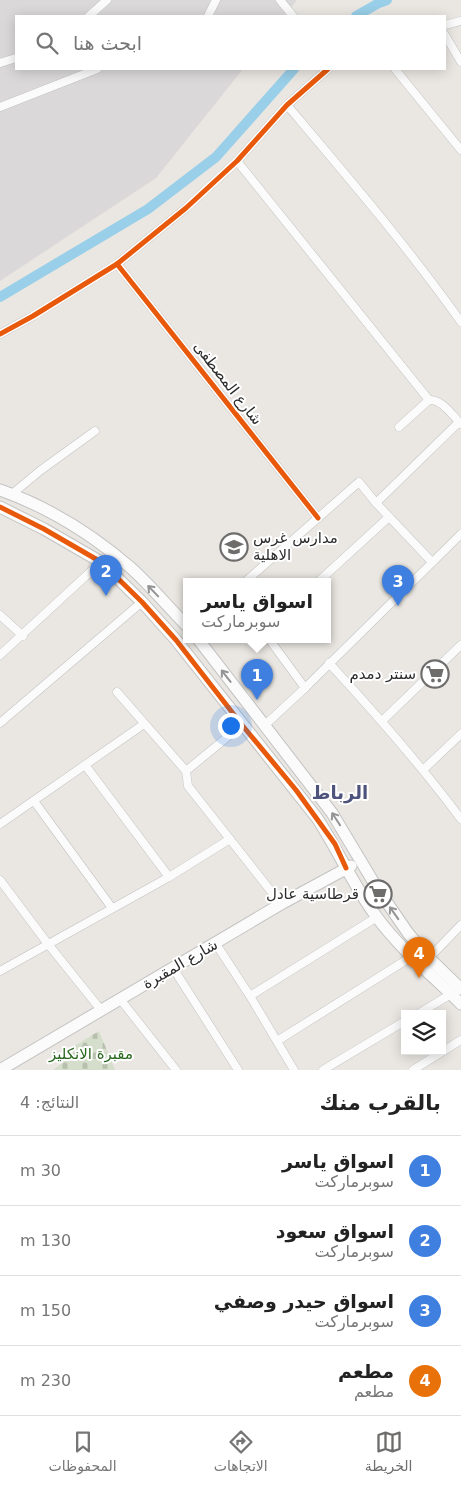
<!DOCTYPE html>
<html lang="ar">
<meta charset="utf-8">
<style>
:root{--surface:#fff;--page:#f6f6f6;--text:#222;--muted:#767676;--line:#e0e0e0;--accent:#6e6d6c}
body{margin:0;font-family:"DejaVu Sans","Noto Sans Arabic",sans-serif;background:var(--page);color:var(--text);direction:rtl}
.controls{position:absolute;right:15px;bottom:15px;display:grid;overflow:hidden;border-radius:0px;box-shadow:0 2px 12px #0003}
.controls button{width:45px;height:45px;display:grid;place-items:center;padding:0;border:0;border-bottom:1px solid var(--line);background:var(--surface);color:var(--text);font:25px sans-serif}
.you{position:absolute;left:230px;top:725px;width:18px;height:18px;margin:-12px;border:4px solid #fff;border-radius:50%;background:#1a73e8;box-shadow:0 0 0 8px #1a73e833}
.badge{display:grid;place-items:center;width:32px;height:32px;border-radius:50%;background:var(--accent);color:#fff;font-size:16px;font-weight:700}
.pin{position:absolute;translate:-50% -41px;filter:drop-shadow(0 1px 2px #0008)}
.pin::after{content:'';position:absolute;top:26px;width:18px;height:15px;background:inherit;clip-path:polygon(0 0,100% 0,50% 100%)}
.popup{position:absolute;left:183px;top:578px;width:148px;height:65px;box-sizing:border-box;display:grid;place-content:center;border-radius:0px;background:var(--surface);filter:drop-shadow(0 1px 4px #0005);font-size:16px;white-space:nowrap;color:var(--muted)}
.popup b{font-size:19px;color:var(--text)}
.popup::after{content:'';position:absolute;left:50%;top:100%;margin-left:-10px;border:10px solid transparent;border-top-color:var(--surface)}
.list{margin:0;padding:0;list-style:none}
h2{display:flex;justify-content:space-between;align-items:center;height:65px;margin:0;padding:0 20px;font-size:21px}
h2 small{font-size:16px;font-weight:400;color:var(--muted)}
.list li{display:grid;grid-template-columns:32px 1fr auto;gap:15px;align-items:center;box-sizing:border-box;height:70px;padding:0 20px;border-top:1px solid var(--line)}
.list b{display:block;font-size:19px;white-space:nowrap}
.list p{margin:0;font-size:16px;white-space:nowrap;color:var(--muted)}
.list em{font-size:16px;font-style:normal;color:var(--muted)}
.icon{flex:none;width:28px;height:28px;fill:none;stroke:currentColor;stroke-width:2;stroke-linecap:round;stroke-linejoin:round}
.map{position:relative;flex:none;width:461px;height:1070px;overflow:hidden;direction:ltr}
.search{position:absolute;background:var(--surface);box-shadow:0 2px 12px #0003;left:15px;right:15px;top:15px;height:55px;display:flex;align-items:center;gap:12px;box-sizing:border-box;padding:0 18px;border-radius:0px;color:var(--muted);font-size:19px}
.sheet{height:345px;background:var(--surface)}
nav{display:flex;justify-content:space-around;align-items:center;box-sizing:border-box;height:70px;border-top:1px solid var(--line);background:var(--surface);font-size:14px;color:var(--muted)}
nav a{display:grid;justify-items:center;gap:2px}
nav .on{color:var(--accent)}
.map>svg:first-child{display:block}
</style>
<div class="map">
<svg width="461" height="1070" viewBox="0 0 461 1070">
<defs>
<pattern id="cemetery-stones" width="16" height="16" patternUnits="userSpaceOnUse" patternTransform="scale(1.25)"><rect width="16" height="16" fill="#d5deca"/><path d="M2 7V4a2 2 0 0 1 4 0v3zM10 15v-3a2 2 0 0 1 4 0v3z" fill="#b7bfae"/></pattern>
</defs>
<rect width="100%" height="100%" fill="#eae7e2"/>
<path fill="#dad8d9" d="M0 0H297L284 16H16V69H243L156 178 0 281Z"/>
<path fill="url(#cemetery-stones)" d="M99 1031 115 1070H53L65 1061 66 1051Z"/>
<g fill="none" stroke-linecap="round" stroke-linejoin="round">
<g stroke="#99cfe8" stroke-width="10">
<path d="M356 16 379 3 387 0"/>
<path d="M0 297 148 209 216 157 294 69"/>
</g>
<g stroke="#c3c3c3" stroke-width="9">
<g id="street">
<path d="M280 0 293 16"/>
<path d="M89 16 107 0"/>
<path d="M208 16 216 0"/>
<path d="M445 25 461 21"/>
<path d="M445 35 461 62"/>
<path d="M0 63 16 58"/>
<path d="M395 69 461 150"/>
<path d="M287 105C347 176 407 246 461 322"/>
<path d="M0 107 97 69"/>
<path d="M237 161 429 400"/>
<path d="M117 264 318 518"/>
<path d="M0 334 33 316 117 264 186 208 237 161 287 105 328 69"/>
<path d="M399 427 429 400C442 399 452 415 461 424"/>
<path d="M12 494 41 470 95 431"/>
<path d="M376 503 459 422"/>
<path d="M246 581 359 482 376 503 432 562"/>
<path d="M319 581 389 517"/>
<path d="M0 615 23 636"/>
<path d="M269 639 305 688"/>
<path d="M0 655 101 562"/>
<path d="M329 663C376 714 420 764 461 819"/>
<path d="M117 692 186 771 188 786 281 904"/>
<path d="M382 721 461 645"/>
<path d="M0 723 142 602"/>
<path d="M265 725 305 688 461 534"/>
<path d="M85 765 169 877"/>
<path d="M424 769 461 734"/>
<path d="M186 771 242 725"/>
<path d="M34 801 112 908"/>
<path d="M0 824 144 724"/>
<path d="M0 880 48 944 101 1010"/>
<path d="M216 944 250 996 294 1070"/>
<path d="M429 958 461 925"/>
<path d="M173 968 238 1070"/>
<path d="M0 971 169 877 230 839"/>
<path d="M250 996 377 917"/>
<path d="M120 999 176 1070"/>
<path d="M418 1014 451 994"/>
<path d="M277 1041 411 957"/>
<path d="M323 1070 405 1021"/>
<path d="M413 1070 461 1040"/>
</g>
</g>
<g stroke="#c3c3c3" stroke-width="13">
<g id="secondary">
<path d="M0 490C48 507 93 535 131 568 151 586 168 607 187 626"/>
<path d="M0 507 44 529 101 562 142 602 176 640 317 818C338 850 353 885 376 916 400 949 432 975 461 1004"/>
<path d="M198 639 332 813 377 888 408 933 429 958 461 989"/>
<path d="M0 1070 281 904 351 866"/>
</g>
</g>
<use href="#street" stroke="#fcfbfb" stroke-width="8"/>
<use href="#secondary" stroke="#fcfbfb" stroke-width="11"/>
<g stroke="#fff" stroke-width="8">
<g id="cycleway">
<path d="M117 264 318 518"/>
<path d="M0 334 33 316 117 264 186 208 237 161 287 105 328 69"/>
<path d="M0 507 44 529 101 562 142 602 176 640 242 725 296 790 335 844 346 868"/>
</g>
</g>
<use href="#cycleway" stroke="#e8590c" stroke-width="5"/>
</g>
<defs><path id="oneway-shaft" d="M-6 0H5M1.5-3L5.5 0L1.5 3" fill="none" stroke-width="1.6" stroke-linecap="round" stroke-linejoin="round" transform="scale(1.25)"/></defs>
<g stroke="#949494">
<use href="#oneway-shaft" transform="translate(153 591) rotate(-134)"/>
<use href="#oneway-shaft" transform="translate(226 676) rotate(-128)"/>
<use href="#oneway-shaft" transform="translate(336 819) rotate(-123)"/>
<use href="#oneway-shaft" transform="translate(394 913) rotate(-125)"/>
</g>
<defs>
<g id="school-ring" transform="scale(1.4375)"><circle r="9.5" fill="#fff" stroke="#6e6d6c" stroke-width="1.5"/><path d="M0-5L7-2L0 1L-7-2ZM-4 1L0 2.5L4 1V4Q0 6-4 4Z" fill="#6e6d6c"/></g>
<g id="supermarket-ring" transform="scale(1.4375)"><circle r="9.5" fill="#fff" stroke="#6e6d6c" stroke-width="1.5"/><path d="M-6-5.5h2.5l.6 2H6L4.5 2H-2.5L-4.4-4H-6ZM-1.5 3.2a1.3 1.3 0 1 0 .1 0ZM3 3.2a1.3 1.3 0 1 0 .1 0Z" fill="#6e6d6c"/></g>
</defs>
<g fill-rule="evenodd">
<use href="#school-ring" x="234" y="547"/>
<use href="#supermarket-ring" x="435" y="674"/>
<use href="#supermarket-ring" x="378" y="894"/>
</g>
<g text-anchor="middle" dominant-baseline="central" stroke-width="4" stroke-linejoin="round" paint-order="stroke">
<g font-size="15" fill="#2c2c2c" stroke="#fff">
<text transform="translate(228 383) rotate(52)">شارع المصطفى</text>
<text transform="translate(180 964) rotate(-30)">شارع المقبرة</text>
</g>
<g font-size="15" fill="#2c2c2c" stroke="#fff" text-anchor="end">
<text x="253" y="538" text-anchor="start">مدارس غرس<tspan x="253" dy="17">الاهلية</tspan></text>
<text x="416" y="674">سنتر دمدم</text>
<text x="359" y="894">قرطاسية عادل</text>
</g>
<g font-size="15" fill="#28671d" stroke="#fff">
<text x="91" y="1054">مقبرة الانكليز</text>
</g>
<g font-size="18" font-weight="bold" fill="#4d537b" stroke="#fff">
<text x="340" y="792">الرباط</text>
</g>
</g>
</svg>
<div class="controls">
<button><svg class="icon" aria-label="layers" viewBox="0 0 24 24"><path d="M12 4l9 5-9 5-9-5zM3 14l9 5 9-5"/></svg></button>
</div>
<div class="you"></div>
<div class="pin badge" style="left:257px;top:700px;background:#3f7fe0">1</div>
<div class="popup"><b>اسواق ياسر</b>سوبرماركت</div>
<div class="pin badge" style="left:106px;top:596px;background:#3f7fe0">2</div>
<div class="pin badge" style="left:398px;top:606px;background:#3f7fe0">3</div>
<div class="pin badge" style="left:419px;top:978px;background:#e8710a">4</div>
<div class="search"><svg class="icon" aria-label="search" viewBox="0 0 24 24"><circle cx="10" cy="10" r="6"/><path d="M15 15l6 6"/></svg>ابحث هنا</div>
</div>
<section class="sheet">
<h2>بالقرب منك<small>النتائج: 4</small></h2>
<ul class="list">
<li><span class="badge" style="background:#3f7fe0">1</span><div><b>اسواق ياسر</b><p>سوبرماركت</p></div><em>30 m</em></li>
<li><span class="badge" style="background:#3f7fe0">2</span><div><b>اسواق سعود</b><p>سوبرماركت</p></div><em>130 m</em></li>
<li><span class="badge" style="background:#3f7fe0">3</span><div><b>اسواق حيدر وصفي</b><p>سوبرماركت</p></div><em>150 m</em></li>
<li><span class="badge" style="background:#e8710a">4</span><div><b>مطعم</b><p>مطعم</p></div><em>230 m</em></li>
</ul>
</section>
<nav>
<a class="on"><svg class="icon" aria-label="map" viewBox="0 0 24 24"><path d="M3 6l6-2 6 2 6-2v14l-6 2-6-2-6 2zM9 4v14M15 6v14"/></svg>الخريطة</a>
<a><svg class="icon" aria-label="directions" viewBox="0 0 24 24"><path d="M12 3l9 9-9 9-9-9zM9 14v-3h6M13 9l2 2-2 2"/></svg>الاتجاهات</a>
<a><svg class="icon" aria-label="saved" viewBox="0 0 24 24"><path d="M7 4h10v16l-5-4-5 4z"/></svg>المحفوظات</a>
</nav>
